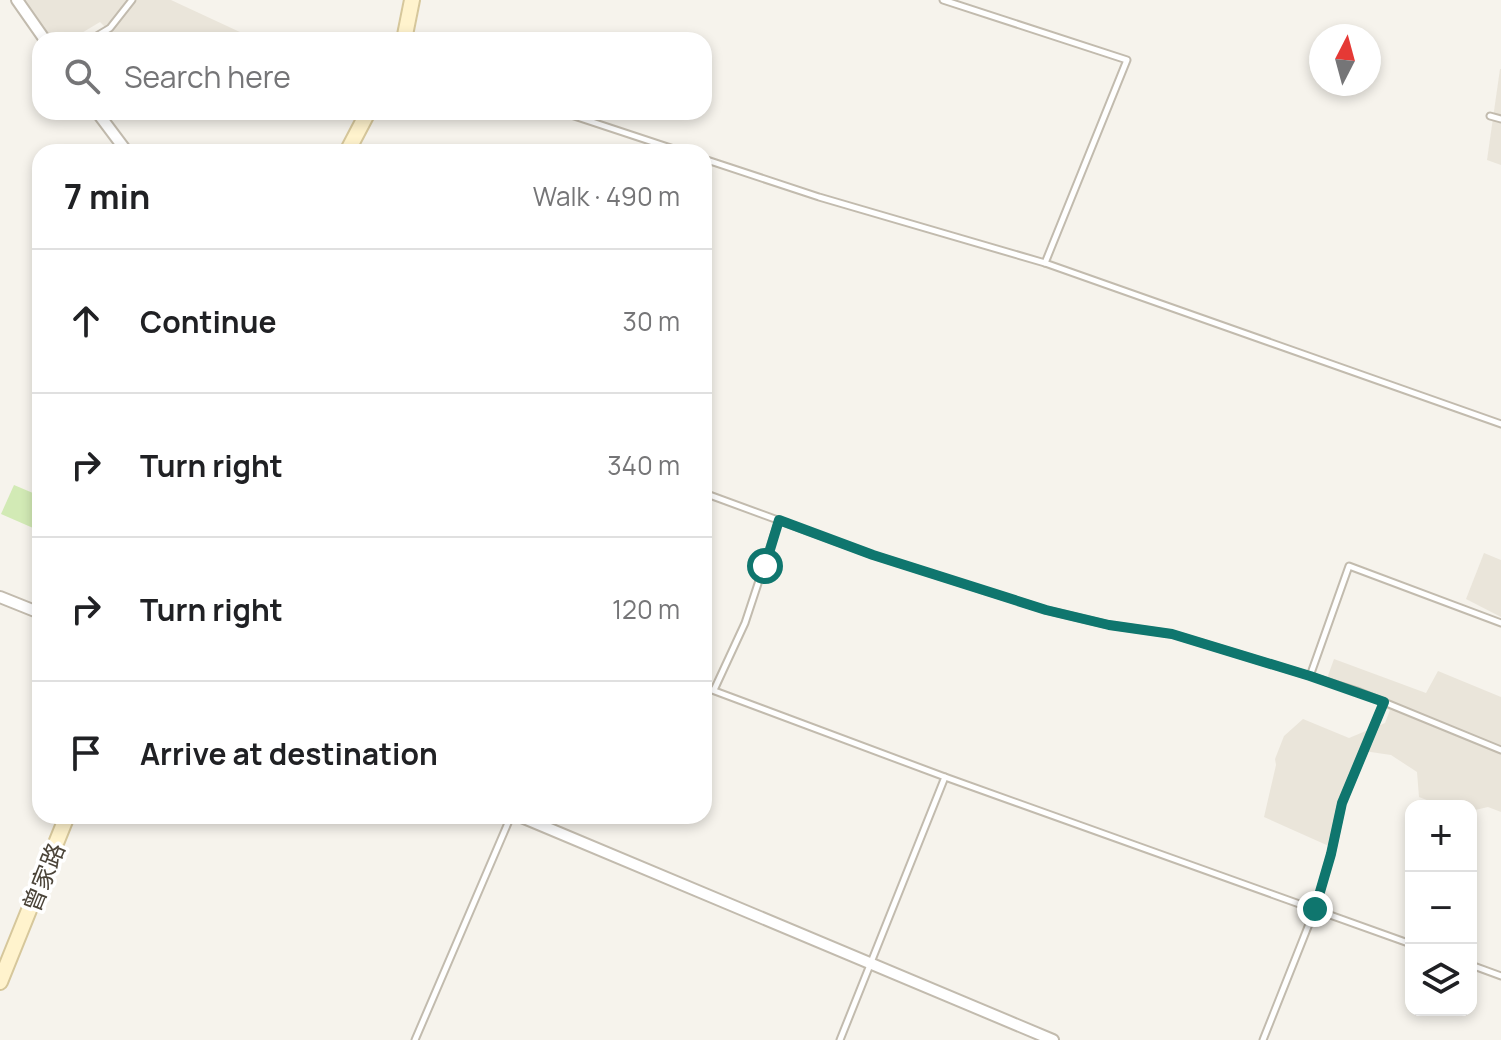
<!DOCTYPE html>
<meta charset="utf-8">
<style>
:root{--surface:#fff;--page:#f2f2f2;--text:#202124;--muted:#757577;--line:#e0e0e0}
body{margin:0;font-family:Manrope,"Noto Sans TC",sans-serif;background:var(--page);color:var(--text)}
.controls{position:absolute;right:24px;bottom:24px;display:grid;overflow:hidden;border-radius:16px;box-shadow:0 4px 12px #0003}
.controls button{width:72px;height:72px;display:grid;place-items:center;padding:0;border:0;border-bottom:2px solid var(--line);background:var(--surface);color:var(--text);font:40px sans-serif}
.compass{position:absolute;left:1309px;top:24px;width:72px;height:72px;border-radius:50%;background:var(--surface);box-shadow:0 4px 12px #0003;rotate:6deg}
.stop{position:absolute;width:24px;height:24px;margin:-18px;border:6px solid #0f766e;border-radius:50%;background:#fff}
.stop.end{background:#0f766e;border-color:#fff;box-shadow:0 2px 8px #0008}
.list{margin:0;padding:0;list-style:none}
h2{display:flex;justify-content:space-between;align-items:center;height:104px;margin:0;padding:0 32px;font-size:34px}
h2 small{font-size:26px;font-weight:400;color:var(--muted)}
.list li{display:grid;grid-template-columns:52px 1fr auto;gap:24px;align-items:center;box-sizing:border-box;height:144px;padding:0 32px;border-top:2px solid var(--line)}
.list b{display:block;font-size:30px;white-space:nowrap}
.list em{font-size:26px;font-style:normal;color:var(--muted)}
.icon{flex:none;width:44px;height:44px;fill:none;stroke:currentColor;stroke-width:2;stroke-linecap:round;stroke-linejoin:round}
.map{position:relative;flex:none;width:1501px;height:1040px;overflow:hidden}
.search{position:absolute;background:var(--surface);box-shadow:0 4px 12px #0003;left:32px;top:32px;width:680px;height:88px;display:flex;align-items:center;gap:20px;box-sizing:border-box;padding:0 28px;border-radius:24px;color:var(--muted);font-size:30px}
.panel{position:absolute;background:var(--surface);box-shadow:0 4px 12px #0003;left:32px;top:144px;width:680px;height:680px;border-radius:24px}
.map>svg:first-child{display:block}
</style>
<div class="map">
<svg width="1501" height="1040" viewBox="0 0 1501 1040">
<rect width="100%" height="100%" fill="#f6f3ec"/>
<g fill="#eae5da">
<path d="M19 0H171L257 40H118L100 22 70 40H47Z"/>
<path d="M1500 69H1501V165L1487 160Z"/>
<path d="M1484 553 1501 560V617L1466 599Z"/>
<path d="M1334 659 1426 693 1438 671 1501 697V812L1488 807 1471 811V806H1442L1419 797 1417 772 1391 755 1364 751 1331 847 1264 817 1276 765 1275 759 1284 736 1303 719 1349 738 1385 723 1390 710 1325 684Z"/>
</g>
<path fill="#d2eab5" d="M14 485 40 496V531L1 514Z"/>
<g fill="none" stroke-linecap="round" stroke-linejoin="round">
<g stroke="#c2bbae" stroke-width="9">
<g id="lane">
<path d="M943 0 1127 60 1045 263"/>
<path d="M90 40 110 28 132 0"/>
<path d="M562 112 683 152"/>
<path d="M1490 116 1501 119"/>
<path d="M704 159 819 197 1045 263 1501 424"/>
<path d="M704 493 873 555 1046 610 1109 625 1172 634 1310 676 1357 691 1501 750"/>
<path d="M1310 676 1349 566 1501 623"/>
<path d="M704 687 945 777 1411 944"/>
<path d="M714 690 745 623 779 520"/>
<path d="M1471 965 1501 976"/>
<path d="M415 1040 511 816"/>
<path d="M840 1040 945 777"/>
<path d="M1263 1040 1315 909 1331 854 1342 803 1384 702"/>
</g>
</g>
<g stroke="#c2bbae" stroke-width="14">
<g id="street">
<path d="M17 0 45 40"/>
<path d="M97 112 127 152"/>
<path d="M0 597 40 613"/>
<path d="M519 816 1053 1040"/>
</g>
</g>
<g stroke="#d6c79b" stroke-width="18">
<g id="secondary">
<path d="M404 40 412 0"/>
<path d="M347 152 368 112"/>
<path d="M0 982 67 816"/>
</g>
</g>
<use href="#lane" stroke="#fff" stroke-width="5"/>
<use href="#street" stroke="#fff" stroke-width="10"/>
<use href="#secondary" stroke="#fff3cd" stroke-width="14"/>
</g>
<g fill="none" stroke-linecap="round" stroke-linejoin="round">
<path stroke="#0f766e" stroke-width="10" d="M765 566 779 520 873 555 1046 610 1109 625 1172 634 1310 676 1384 702 1342 803 1331 854 1315 909"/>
</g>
<g text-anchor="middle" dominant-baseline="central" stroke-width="7" stroke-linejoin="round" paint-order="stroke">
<g font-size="24" fill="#4b4439" stroke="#fff">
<text transform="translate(43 877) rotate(-68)">曾家路</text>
</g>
</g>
</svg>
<div class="controls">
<button>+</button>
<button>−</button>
<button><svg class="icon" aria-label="layers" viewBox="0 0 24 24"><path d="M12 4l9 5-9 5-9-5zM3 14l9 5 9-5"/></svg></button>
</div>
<svg class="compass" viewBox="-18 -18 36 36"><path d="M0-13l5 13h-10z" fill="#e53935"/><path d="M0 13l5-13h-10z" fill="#757577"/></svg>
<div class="stop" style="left:765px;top:566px"></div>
<div class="stop end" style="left:1315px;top:909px"></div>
<div class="search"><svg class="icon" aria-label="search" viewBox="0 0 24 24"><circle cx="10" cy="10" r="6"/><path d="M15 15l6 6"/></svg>Search here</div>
<section class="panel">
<h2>7 min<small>Walk · 490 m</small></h2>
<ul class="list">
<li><svg class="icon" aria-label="ahead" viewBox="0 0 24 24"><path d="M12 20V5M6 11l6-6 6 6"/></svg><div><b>Continue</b></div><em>30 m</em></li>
<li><svg class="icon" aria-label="right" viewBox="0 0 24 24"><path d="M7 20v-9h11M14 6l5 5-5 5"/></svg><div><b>Turn right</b></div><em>340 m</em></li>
<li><svg class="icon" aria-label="right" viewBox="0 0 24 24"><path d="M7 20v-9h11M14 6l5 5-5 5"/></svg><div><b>Turn right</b></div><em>120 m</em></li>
<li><svg class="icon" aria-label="arrive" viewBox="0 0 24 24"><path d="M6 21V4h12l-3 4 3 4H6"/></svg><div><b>Arrive at destination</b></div></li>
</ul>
</section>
</div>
